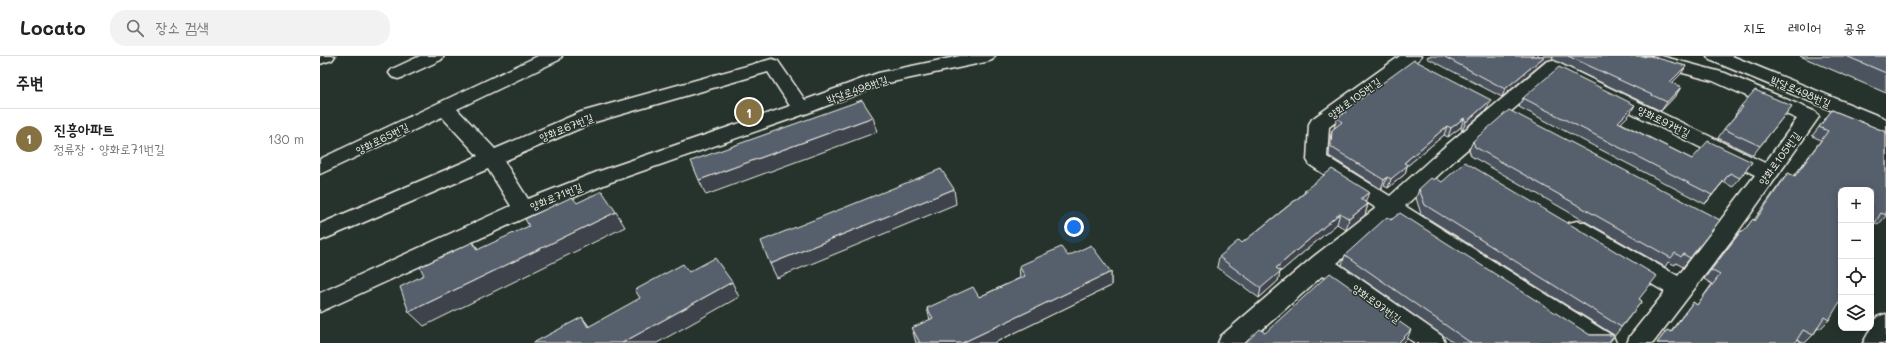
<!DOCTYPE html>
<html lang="ko">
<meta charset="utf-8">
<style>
:root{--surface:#fff;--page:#f2f2f2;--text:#222;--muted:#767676;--line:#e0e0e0;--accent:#857141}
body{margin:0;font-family:Mali,"Poor Story",sans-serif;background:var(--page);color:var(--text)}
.controls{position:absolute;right:12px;bottom:12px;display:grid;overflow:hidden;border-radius:8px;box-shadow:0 2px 10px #0003}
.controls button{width:36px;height:36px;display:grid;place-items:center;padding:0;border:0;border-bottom:1px solid var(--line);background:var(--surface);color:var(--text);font:20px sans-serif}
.you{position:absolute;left:754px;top:171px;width:14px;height:14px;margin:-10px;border:3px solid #fff;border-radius:50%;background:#1a73e8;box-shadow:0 0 0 6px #1a73e833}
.badge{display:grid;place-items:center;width:26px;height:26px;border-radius:50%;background:var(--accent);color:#fff;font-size:13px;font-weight:700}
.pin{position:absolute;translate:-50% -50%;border:2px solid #fff;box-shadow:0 1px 4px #0006}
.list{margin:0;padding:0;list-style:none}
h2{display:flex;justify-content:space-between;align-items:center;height:52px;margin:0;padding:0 16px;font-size:17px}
h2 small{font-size:13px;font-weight:400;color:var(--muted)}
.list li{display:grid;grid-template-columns:26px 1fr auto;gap:12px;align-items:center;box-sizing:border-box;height:60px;padding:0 16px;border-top:1px solid var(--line)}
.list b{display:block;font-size:15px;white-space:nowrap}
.list p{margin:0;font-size:13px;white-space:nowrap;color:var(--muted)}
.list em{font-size:13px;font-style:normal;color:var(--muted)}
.icon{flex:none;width:22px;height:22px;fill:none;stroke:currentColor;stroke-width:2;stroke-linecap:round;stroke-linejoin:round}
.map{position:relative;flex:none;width:1566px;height:287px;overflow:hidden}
header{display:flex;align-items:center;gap:24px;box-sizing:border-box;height:56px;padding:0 20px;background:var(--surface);border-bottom:1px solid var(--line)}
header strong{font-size:19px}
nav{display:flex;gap:22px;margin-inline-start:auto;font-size:14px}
.search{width:280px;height:36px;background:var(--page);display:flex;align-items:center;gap:10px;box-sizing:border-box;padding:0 14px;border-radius:16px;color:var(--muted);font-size:15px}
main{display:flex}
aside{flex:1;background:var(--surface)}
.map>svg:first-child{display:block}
</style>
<header>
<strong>Locato</strong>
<div class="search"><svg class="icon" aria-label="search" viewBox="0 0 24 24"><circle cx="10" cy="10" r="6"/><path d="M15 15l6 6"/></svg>장소 검색</div>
<nav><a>지도</a><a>레이어</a><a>공유</a></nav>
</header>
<main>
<aside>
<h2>주변<small></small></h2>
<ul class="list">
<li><span class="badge">1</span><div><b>진흥아파트</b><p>정류장 · 양화로71번길</p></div><em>130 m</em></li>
</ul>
</aside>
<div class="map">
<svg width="1566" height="287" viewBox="0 0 1566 287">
<rect width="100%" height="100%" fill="#26332d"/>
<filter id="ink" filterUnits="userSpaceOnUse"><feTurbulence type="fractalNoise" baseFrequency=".025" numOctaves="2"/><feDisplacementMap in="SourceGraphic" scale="8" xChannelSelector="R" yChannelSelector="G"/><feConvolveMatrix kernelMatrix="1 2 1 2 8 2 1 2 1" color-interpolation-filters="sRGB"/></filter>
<g filter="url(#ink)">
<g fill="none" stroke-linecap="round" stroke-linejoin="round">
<g stroke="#f4f1e8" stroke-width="3">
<g id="street">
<path d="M0 0H15L12 4 0 8Z"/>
<path d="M100 0H124L121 4 84 21 78 23 72 21 69 17 72 13Z"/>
<path d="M218 0H242L239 4 137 53 175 93 261 56 452 3 458 5 485 44 558 17 640 0H675L672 4 666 6 563 28 488 57 291 126 211 159 0 256V237L191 150 168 113 0 185V168L158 100 122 61 0 118V103ZM448 16 470 50 277 116 208 143 184 105 275 66Z"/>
<path d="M1080 0H1101L1098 4 1009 71 1007 101 1070 140 1122 93 1226 6 1232 4 1445 107 1477 63 1393 25 1314 4 1311 0H1341L1405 17 1496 56 1499 61 1417 177 1333 287H1307L1310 280 1345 236 1249 179 1246 173 1249 167 1257 165 1265 167 1358 220 1435 119 1234 18 1136 103 1085 150 1293 280 1296 287H1264L1072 162 1017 207 1122 280 1125 287H1095L1002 220 927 287H898L901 280 993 201 1056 152 990 109 987 104 989 68 992 63Z"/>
<path d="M1387 0H1412L1566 63V77L1390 4Z"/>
</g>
</g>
<g stroke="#f4f1e8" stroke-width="3">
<path id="secondary" d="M1566 258V287H1543L1557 261Z"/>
</g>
<use href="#street" fill="#26332d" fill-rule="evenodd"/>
<use href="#secondary" fill="#26332d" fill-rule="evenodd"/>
</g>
<g fill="#4b535e" stroke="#f4f1e8">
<path d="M1108 0H1323L1366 10 1361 18 1352 27 1361 31 1356 39 1341 55 1232 3 1225 5 1182 41 1107 2Z"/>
<path d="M1480 0H1566V37Z"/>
<path d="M1203 42 1310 58 1301 67 1372 103 1432 106 1413 131 1403 126 1385 148 1199 51Z"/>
<path d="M1421 50H1472L1433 99 1398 82 1404 73 1416 59H1415Z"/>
<path d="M1167 53 1142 75 1141 71 1128 81 1124 79 1087 110 1085 118 1068 132 1064 130 1061 133 1009 100 1010 83 1012 74 1015 72H1014L1017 62 1023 57 1024 55Z"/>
<path d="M1512 54 1566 76V160L1558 169 1555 167 1551 134 1509 264 1500 273 1498 272 1493 279 1485 287H1483L1477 284 1475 287H1337L1347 274 1350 276 1373 246 1377 249 1392 228 1384 223 1421 175 1423 176 1433 163 1434 164 1461 126 1468 117 1474 120 1501 84 1492 80Z"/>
<path d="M1153 85 1400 164 1363 211 1356 207 1355 209 1348 206 1345 211 1151 100 1149 94Z"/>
<path d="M1099 133 1319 243 1322 245 1289 287H1134L1022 209 1025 199 1270 279H1294L1101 158 1096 142Z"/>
<path d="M985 134 1045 146 1048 148 1045 159 1026 174 1017 168 960 216 958 225 939 242 897 211 899 201 922 187 984 137Z"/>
<path d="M748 200 791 216V230L674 287H596L592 272 610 264 607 252 659 241 700 222 699 210Z"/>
</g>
<g fill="#3d434c" stroke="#f4f1e8">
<path d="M1225 0H1233L1232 3 1225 5 1182 41 1185 33Z"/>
<path d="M1366 10 1361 18 1345 34 1350 26Z"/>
<path d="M1361 31 1356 39 1341 55 1347 46Z"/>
<path d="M1171 44 1167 53 1142 75 1146 66Z"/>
<path d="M1315 49 1310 58 1293 75 1298 66Z"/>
<path d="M553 61 557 76 386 139 379 124Z"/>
<path d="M1144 62 1141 71 1128 81 1131 72Z"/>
<path d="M1127 70 1124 79 1087 110 1085 118 1068 132 1071 123 1084 107Z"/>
<path d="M1410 117 1403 126 1385 148 1392 139Z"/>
<path d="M1067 121 1064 130 1061 133 1064 124Z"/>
<path d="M634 133 636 148 457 222 450 208Z"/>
<path d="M1049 136 1045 147 1041 143Z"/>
<path d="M1048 148 1045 159 1026 174 1029 163Z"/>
<path d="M296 156 305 171 104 270 89 256Z"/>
<path d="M1020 157 1017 168 960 216 958 225 939 242 941 232 956 212Z"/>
<path d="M153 186 165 201 157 194Z"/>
<path d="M791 216V230L674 287H642Z"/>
<path d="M412 226 419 241 337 287H302Z"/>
<path d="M262 261 273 275 268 271Z"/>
<path d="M1091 274 1087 283 1083 287H1078Z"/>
</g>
<g fill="#57606d" stroke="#f4f1e8">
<path d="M1123 0H1225L1185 33Z"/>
<path d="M1248 0H1323L1325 1 1326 0H1330L1366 10 1350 26 1361 31 1347 46Z"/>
<path d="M1526 0H1566V17Z"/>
<path d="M1094 4 1171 44 1146 66 1144 62 1131 72 1127 70 1084 107 1088 109 1071 123 1067 121 1064 124 1011 91 1012 74 1022 66 1017 62 1026 56 1024 55Z"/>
<path d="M1239 11 1315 49 1298 66 1372 103 1388 85 1432 106 1420 122 1410 117 1392 139 1203 42Z"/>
<path d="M1435 34 1472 50 1440 90 1404 73 1423 51 1421 50Z"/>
<path d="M542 44 553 61 379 124 371 105Z"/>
<path d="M1189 54 1400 164 1370 202 1363 198 1361 201 1355 197 1351 202 1155 91 1153 85Z"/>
<path d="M1512 54 1566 76V159L1561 157 1551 174V134H1521V244L1509 264 1504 261 1493 279 1483 274 1475 287H1337L1347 274 1351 276 1373 246 1377 249 1400 219 1391 214 1421 175 1423 176 1433 163 1435 165 1468 117 1475 120 1508 75 1499 71Z"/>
<path d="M1145 106 1337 220 1319 243 1322 245 1301 271 1105 149 1099 133 1111 122 1114 124 1116 122 1122 126Z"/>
<path d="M621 113 634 133 450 208 441 185Z"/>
<path d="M1012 113 1049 136 1041 143 1048 148 1029 163 1020 157 956 212 961 215 941 232 899 201 919 184 922 187 987 135 985 134Z"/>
<path d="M282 135 296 156 89 256 80 231 104 219 100 211 153 186 157 194 209 170 205 163 252 141 257 147Z"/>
<path d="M1080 157 1270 279H1294L1288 287H1151L1025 199 1067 161 1071 164Z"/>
<path d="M771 189 791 216 642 287H600L592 272 613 262 607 252 653 231 659 241 705 220 699 210 741 191 748 200Z"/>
<path d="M395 202 412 226 302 287H213L262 261 268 271 320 242 315 234 363 208 369 216Z"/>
<path d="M1010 217 1091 274 1078 287H925L940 273 945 277Z"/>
</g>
</g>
<g text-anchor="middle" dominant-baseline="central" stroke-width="3" stroke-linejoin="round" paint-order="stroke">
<g font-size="11" fill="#f4f1e8" stroke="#26332d">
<text transform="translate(537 33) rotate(-19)">박달로498번길</text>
<text transform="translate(1481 35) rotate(23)">박달로498번길</text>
<text transform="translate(1034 42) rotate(-36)">양화로105번길</text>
<text transform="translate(1344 65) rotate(26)">양화로97번길</text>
<text transform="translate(246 71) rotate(-22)">양화로67번길</text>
<text transform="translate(62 82) rotate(-26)">양화로65번길</text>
<text transform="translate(1459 102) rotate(-54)">양화로105번길</text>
<text transform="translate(236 140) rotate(-22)">양화로71번길</text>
<text transform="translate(1057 247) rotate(36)">양화로97번길</text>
</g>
</g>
</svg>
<div class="controls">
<button>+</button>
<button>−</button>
<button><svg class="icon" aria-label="locate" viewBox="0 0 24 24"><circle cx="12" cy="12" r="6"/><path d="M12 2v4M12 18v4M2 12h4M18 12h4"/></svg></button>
<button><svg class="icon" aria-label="layers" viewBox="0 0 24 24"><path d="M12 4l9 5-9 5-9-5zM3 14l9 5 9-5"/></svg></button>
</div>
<div class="you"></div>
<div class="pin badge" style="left:429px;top:56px">1</div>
</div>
</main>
